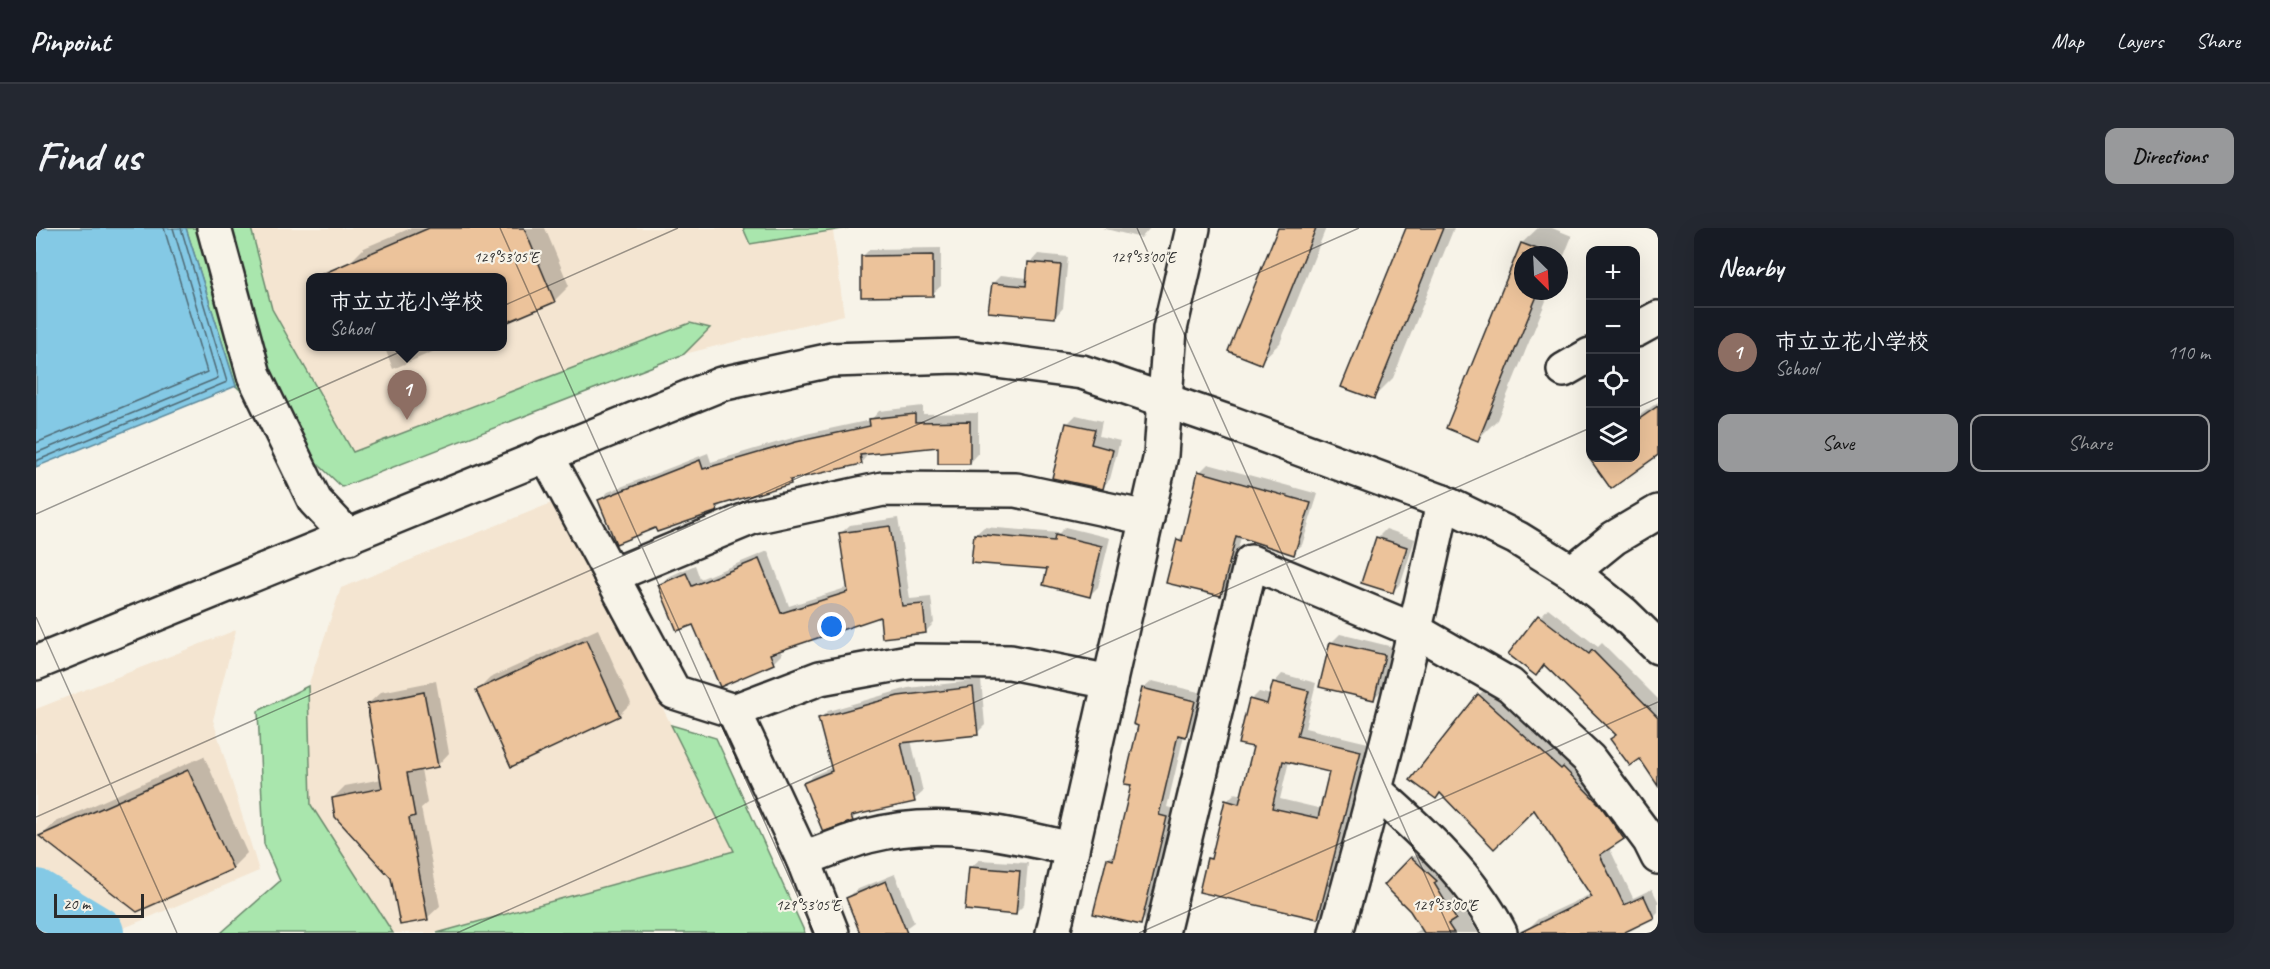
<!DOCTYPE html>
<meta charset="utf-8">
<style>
:root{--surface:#171b24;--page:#242831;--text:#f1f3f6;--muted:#9ea1a6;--line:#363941;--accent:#98999b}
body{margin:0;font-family:Caveat,"Klee One",sans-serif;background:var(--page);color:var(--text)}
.controls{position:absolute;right:18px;top:18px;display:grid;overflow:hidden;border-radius:12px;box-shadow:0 6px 24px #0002}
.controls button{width:54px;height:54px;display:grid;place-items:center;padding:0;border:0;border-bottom:2px solid var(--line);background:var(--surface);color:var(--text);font:30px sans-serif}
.compass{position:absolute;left:1478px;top:18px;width:54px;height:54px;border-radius:50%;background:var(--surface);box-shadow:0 6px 24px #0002;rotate:156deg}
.scale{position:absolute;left:18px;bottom:15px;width:90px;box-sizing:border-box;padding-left:6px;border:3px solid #2b2b2b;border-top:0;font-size:16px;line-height:21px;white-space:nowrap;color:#2b2b2b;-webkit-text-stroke:4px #f7f3e8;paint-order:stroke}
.you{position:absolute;left:796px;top:399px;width:21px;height:21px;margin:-15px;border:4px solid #fff;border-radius:50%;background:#1a73e8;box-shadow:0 0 0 9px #1a73e833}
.badge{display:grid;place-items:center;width:39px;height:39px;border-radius:50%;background:var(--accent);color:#fff;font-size:20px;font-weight:700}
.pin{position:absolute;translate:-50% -50px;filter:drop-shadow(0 2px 3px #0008)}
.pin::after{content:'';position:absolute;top:32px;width:21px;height:18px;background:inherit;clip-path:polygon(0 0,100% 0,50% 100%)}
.popup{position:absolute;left:270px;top:45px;width:201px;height:78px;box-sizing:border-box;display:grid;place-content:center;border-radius:12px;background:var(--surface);filter:drop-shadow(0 2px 4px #0005);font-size:20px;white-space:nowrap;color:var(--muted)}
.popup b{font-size:22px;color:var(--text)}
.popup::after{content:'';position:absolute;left:50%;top:100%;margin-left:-12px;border:12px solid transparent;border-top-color:var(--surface)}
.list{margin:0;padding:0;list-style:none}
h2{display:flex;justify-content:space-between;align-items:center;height:78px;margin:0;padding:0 24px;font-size:26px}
h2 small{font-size:20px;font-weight:400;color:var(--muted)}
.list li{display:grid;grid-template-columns:39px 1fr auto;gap:18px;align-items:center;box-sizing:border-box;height:90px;padding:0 24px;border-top:2px solid var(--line)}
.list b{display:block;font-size:22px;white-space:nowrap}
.list p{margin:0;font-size:20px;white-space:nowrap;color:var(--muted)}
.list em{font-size:20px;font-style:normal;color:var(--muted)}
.actions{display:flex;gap:12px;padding:18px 24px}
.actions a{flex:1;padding:14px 0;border:2px solid var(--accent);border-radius:12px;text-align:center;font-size:21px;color:var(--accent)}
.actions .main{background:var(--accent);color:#111}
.icon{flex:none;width:33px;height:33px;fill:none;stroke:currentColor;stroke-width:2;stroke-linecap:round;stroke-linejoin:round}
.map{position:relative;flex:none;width:1622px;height:705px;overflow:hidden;border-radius:12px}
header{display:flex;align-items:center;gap:36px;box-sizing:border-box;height:84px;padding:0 30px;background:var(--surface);border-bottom:2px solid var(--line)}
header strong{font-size:28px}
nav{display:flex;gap:33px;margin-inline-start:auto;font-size:21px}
.intro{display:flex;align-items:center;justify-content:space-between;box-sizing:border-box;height:144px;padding:0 36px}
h1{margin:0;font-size:42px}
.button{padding:15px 27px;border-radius:12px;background:var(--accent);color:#111;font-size:21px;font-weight:700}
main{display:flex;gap:36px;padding:0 36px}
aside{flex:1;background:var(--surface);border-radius:12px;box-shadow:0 6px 24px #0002}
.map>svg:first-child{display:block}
</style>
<header>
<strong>Pinpoint</strong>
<nav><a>Map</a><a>Layers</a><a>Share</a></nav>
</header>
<div class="intro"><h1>Find us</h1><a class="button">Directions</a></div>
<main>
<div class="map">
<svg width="1622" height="705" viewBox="0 0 1622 705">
<rect width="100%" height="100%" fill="#f7f3e8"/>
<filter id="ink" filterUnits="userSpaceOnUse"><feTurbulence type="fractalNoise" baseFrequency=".0167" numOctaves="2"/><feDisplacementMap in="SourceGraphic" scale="12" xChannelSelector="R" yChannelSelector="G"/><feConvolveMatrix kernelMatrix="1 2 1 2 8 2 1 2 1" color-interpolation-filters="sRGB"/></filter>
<g filter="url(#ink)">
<g fill="#f4e5d1" fill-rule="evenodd">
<path d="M193 0H812L797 3 808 87 648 126 306 259ZM275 50H467V118H275Z"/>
<path d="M523 272 698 623 401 705H357L275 577 272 458 305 360Z"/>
<path d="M200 402 177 492 223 643 76 705H0V481Z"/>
</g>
<g fill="#a9e6ad" stroke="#6a886c" stroke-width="1.5">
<path d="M150 0H215L236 81 317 224 654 95 674 100 648 126 306 259 200 158Z"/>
<path d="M707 0H812L714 16Z"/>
<path d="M272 458 275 577 357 705H185L244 653 228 616 222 483Z"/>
<path d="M635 497 680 510 769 705H401L698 623Z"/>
</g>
<path fill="#84c9e5" stroke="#608a9b" stroke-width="1.5" d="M0 0H150L200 158 0 239Z"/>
<g fill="#0003" fill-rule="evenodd">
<path d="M375 0H509L533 58 518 73 467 50 313 35 328 20Z"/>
<path d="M1066 0H1114L1105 10Z"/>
<path d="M1243 0H1290L1244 115 1224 134Z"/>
<path d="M1371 0H1418L1357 150 1337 170Z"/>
<path d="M1502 0H1516L1536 8 1523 40V27H1487V63H1514L1461 192 1442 211 1412 199 1486 15Z"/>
<path d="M905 20V58L896 66 826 29 834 21Z"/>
<path d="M1002 26 1032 29 1027 80 1019 89 957 55 965 47 992 50 994 35Z"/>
<path d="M348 118H410L357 141Z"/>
<path d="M1622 174V226L1576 258 1555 230H1600V190Z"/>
<path d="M887 178V186L942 185V226L934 235 903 217 833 225 825 235 759 249 754 255 688 274 681 281 620 298 564 272 572 264 672 225 675 234 770 206 835 192 843 183Z"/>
<path d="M1040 187 1066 193 1063 208 1084 213 1074 251 1066 260 1031 196Z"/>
<path d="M1172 236 1282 266 1266 317 1257 325 1205 309 1193 358 1184 366 1142 312 1149 306 1164 244Z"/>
<path d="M862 290 874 371 895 369 898 395 889 404 845 387 743 421 746 426 737 435 623 357 632 349 659 337 664 351 732 323 753 378 813 359 805 305 814 297Z"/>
<path d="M948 299 1023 305 1029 299 1074 310 1062 359 1054 367 1013 340 939 307Z"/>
<path d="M1350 301 1379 311 1365 355 1356 364 1341 310Z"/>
<path d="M1512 380 1562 419 1566 415 1622 471V555L1604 529 1509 436 1500 446 1474 426Z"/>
<path d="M562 401 595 475 583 487 442 462 454 450Z"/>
<path d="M1304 406 1357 419 1346 462 1337 471 1285 458 1296 414Z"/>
<path d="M1246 446 1280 455 1269 500 1332 515 1290 681 1282 690 1173 631 1178 626 1191 573 1199 565 1207 567 1219 518 1215 472 1223 464 1235 467 1238 455ZM1253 533 1295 543 1286 581 1244 571Z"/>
<path d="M945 452 949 497 941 505 875 512 887 564 878 572 823 584 816 592 769 555 778 547 797 539 783 491 792 483 872 460Z"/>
<path d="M400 453 413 525 401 538 385 541 391 575 385 580 404 678 391 690 297 570 309 558 346 551 332 476 345 464Z"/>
<path d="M1116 453 1167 465 1158 499 1148 507 1131 579 1138 581 1113 687 1105 695 1072 631 1080 623 1096 556 1107 461Z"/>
<path d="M1451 459 1534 534 1595 602 1573 619 1597 670 1616 661 1622 673V684L1617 689 1584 705H1496L1494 699 1502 691 1555 666 1498 580 1405 564 1400 569 1443 467Z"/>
<path d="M168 528 211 625 196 640 5 608 20 594Z"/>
<path d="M1384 622 1406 646 1442 705H1378L1392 698 1350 657Z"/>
<path d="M943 632 992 635 988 677 980 685 934 640Z"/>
<path d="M859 646 878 694 863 705H826L811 671 820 662Z"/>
</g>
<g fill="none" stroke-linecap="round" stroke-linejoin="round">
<g stroke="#4f6a75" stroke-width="1.5">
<path d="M0 215 171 144 128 0"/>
<path d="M0 225 182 150 137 0"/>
<path d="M0 233 191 154 145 0"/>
</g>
<path stroke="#84c9e5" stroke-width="54" d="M0 668 61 705"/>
</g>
<g fill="#ecc39b" stroke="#2b2b2b" stroke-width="1.5" fill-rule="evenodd">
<path d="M393 0H488L519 74 467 96V50H277Z"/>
<path d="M1242 0H1280L1225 136 1192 123Z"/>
<path d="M1370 0H1407L1338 171 1305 159Z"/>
<path d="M1485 15 1517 27H1487V63H1503L1442 213 1410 200Z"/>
<path d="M897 27V68L825 69V28Z"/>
<path d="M992 34 1025 37 1019 90 952 84 956 55 990 58Z"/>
<path d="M1622 178V227L1575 261 1553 230H1599V194Z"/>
<path d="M879 186V194L934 193V236H902V219L824 227 826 236 754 252 755 256 680 278 682 283 621 304 619 300 580 316 562 272 664 232 667 241 760 214 834 198 833 191Z"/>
<path d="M1030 195 1059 201 1055 216 1077 222 1067 261 1016 250Z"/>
<path d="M1162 243 1275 275 1258 327 1200 308 1185 368 1130 355 1141 311 1146 313Z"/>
<path d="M854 298 866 378 887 376 890 405 846 410 844 389 734 426 738 436 684 459 657 397 641 403 622 357 650 345 656 358 723 331 745 385 812 364 803 305Z"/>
<path d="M938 306 1018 313 1019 307 1066 318 1054 369 1007 357 1011 341 935 335Z"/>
<path d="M1340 309 1371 319 1357 365 1325 355Z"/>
<path d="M1502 387 1553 426 1556 422 1622 489V558L1604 531 1594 538 1574 511 1580 507 1508 437 1500 448 1472 426Z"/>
<path d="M550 412 584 488 475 539 440 462Z"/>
<path d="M1294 414 1349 427 1338 472 1283 459Z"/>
<path d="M1237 454 1273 463 1261 508 1325 523 1282 691 1163 664 1171 630 1175 631 1189 572 1203 576 1217 519 1202 516 1213 471 1231 476ZM1247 533 1293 544 1282 590 1236 580Z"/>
<path d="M937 459 942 507 865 515 879 574 815 588 817 593 787 604 767 555 796 543 782 490 862 468Z"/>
<path d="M1106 460 1159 473 1150 509 1142 507 1123 587 1131 589 1105 697 1057 686 1071 630 1077 632 1095 557 1088 556 1102 498 1097 496Z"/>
<path d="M388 464 402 539 371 545 379 588 373 590 392 692 364 697 355 650 299 589 296 570 346 560 331 476Z"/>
<path d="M1442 466 1525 541 1527 539 1564 577 1588 611 1564 627 1588 677 1608 668 1618 690 1587 705H1483L1556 669 1498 582 1458 621 1404 565 1400 571 1374 552Z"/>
<path d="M152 542 197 641 101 684 3 608Z"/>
<path d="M1375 629 1401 653 1398 655 1420 691 1412 696 1418 705H1388L1374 683 1348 657Z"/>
<path d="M933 639 984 643 980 687 929 682Z"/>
<path d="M850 653 871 705H824L810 670Z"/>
</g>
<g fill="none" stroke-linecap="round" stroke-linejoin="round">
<g stroke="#2b2b2b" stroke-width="38">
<g id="minor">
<path d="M178 0 218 147 279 273 313 309"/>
<path d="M1600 102 1622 90"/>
<path d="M1528 142 1554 127"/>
<path d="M510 226 638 464 698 483 784 450 878 433 974 434 1074 454"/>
<path d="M1536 344 1578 310 1622 284"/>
<path d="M575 348 717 289 847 261 980 262 1111 290"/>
<path d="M0 435 685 156 795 132 921 128 1046 144 1192 194 1407 274 1481 310 1536 344 1587 385 1622 419"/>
<path d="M698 483 767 631 796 705"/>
<path d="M1340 563C1386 604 1436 649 1464 705"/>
<path d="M767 631C788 624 810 614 832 608 904 589 966 605 1036 621"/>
<path d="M1017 705 1125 227 1134 101 1157 0"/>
<path d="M1126 705 1215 334 1380 403 1474 457 1553 531 1614 613 1622 629"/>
<path d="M1300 705C1340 562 1377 420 1407 274"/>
</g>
</g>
<use href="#minor" stroke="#f7f3e8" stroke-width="33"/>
</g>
</g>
<path fill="none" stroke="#2b2b2b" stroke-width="1.5" stroke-opacity="0.45" d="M464 0 778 705M1101 0 1415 705M1600 180 1622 170M0 286 642 0M0 389 141 705M0 589 1323 0M421 705 1554 200M1103 705 1622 474"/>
<g font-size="15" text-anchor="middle" fill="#2b2b2b" stroke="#f7f3e8" stroke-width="4.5" stroke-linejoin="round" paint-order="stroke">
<text x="1107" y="34">129°53'00"E</text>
<text x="470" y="34">129°53'05"E</text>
<text x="772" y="682">129°53'05"E</text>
<text x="1409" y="682">129°53'00"E</text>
</g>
</svg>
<div class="controls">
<button>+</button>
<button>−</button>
<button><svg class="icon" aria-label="locate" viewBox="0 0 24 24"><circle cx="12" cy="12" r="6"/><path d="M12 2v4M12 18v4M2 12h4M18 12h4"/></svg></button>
<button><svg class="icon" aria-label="layers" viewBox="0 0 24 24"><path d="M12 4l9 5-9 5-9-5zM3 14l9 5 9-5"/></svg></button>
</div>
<svg class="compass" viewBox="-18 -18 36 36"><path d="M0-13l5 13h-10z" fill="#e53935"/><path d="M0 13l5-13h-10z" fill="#9ea1a6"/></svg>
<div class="scale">20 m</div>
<div class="you"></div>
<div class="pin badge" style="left:371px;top:192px;background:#8d6e63">1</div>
<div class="popup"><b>市立立花小学校</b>School</div>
</div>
<aside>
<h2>Nearby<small></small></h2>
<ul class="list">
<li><span class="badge" style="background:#8d6e63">1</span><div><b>市立立花小学校</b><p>School</p></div><em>110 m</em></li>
</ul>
<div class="actions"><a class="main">Save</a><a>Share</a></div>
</aside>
</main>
